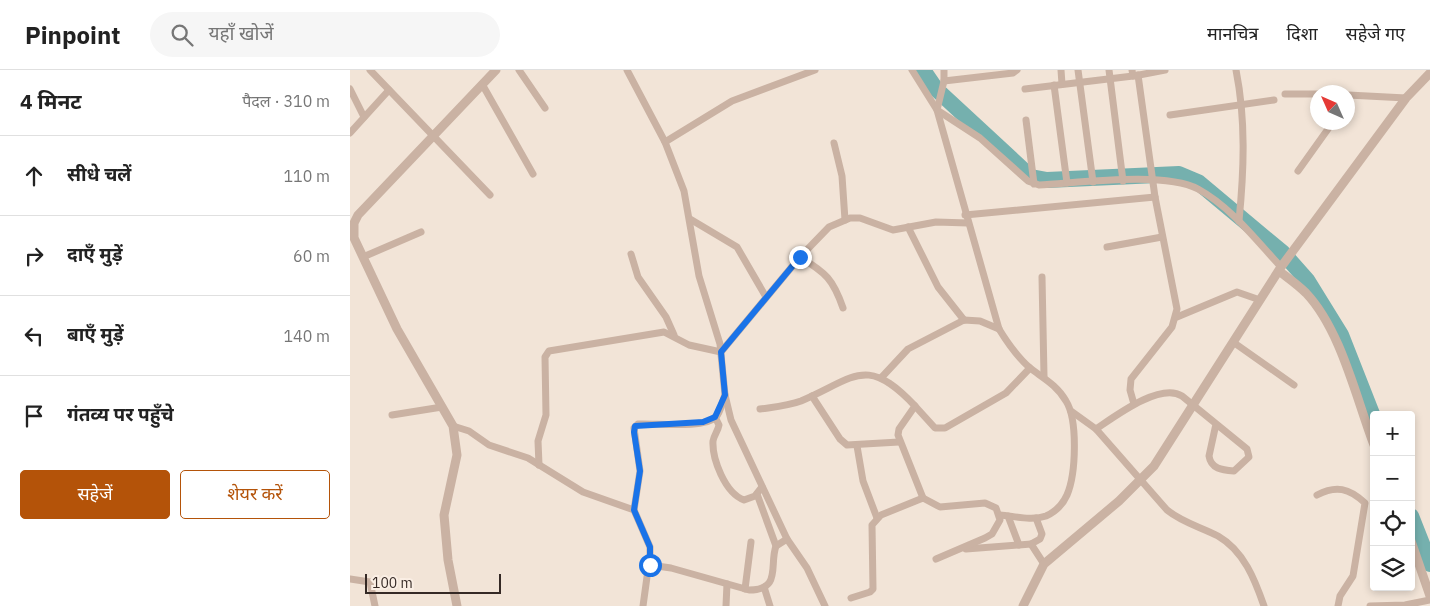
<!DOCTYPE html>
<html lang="hi">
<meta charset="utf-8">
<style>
:root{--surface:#fff;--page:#f6f6f6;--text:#222;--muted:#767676;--line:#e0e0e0;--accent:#b45309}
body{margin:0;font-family:"IBM Plex Sans","Noto Sans Devanagari",sans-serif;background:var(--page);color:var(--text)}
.controls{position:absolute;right:15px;bottom:15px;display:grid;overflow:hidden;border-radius:5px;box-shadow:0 2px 8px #0003}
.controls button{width:45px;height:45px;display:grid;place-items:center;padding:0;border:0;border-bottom:1px solid var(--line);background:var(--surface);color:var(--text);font:25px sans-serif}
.compass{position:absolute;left:960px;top:15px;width:45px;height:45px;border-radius:50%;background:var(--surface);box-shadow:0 2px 8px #0003;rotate:315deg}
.scale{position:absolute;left:15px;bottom:12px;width:136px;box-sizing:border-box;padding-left:5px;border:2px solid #352925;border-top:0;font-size:14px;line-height:18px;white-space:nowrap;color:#352925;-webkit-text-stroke:4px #faeee4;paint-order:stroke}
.stop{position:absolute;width:15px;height:15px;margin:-11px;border:4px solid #1a73e8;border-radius:50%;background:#fff}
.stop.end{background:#1a73e8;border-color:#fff;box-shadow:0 1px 5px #0008}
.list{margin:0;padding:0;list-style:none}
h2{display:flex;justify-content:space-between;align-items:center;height:65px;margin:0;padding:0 20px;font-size:21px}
h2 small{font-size:16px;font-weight:400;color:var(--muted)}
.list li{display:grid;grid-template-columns:32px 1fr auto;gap:15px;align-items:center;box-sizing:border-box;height:80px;padding:0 20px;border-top:1px solid var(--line)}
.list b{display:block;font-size:19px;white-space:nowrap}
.list em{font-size:16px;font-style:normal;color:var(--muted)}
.actions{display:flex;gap:10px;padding:15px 20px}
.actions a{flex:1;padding:11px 0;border:1px solid var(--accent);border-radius:5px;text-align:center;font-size:18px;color:var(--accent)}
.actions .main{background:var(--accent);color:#fff}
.icon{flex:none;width:28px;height:28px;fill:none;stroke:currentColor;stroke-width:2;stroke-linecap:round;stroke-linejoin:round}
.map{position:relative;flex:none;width:1080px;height:536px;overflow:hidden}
header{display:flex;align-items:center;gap:30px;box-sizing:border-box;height:70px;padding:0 25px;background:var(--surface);border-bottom:1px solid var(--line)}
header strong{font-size:24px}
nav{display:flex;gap:28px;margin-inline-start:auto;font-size:18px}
.search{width:350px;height:45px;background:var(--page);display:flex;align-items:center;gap:12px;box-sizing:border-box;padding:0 18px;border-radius:28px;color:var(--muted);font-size:19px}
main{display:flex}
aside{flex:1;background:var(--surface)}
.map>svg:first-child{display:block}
</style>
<header>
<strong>Pinpoint</strong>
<div class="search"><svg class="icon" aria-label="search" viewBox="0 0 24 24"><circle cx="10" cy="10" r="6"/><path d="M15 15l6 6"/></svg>यहाँ खोजें</div>
<nav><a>मानचित्र</a><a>दिशा</a><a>सहेजे गए</a></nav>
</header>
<main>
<aside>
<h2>4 मिनट<small>पैदल · 310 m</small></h2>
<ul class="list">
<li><svg class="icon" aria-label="ahead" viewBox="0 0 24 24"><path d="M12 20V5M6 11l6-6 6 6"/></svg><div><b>सीधे चलें</b></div><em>110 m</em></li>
<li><svg class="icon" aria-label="right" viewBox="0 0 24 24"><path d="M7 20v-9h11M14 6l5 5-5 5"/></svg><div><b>दाएँ मुड़ें</b></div><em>60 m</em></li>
<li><svg class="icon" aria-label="left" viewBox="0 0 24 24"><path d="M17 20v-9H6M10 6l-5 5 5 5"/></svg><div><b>बाएँ मुड़ें</b></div><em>140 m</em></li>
<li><svg class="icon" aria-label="arrive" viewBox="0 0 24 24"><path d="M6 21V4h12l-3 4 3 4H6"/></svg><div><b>गंतव्य पर पहुँचे</b></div></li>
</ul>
<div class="actions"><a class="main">सहेजें</a><a>शेयर करें</a></div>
</aside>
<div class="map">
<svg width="1080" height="536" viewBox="0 0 1080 536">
<rect width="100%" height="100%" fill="#f2e4d7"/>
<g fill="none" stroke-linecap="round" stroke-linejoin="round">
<g stroke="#75b0ae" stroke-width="16">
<path d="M573 0 586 19 681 107 697 110 829 104 848 112 933 183 957 210 991 265 1024 349"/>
<path d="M1061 446 1080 494"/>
</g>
<g stroke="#cab2a3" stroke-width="7">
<path d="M20 0 140 125"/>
<path d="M169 0 195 38"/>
<path d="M277 0 315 72 334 121 349 206 370 274 375 325 381 350 437 469 457 498 475 536"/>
<path d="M562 0 587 40 630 68 678 111 689 115C729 113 814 101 848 119 881 137 906 170 931 197"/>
<path d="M594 0V11L587 40 649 259C657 272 667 287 680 298 693 308 707 315 716 331 728 350 726 404 717 425 713 434 705 442 696 446 682 451 664 446 650 445"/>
<path d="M711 0 712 14"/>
<path d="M728 0 743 112"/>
<path d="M759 0 773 111"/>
<path d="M886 0C896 50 894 100 889 151"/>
<path d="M784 6 815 0"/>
<path d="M594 11 663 3 667 0"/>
<path d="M132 14 183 104"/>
<path d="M704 15 717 113"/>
<path d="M0 19 14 47"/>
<path d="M675 19 783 6 782 0"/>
<path d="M935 24H968"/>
<path d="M998 25 1056 28"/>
<path d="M820 45 924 30"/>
<path d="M676 50 684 114"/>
<path d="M0 63 39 20"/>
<path d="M315 72 382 31 465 0"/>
<path d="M484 73 492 106 495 150"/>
<path d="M948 101 983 52"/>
<path d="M615 145 805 127"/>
<path d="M340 149 387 177 416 227"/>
<path d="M558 157 588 217 614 250"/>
<path d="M757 177 812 167"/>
<path d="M281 184 288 207 316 247 324 265"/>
<path d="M13 187 71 162"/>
<path d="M450 187C476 203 483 209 493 238"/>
<path d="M692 207 694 306"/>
<path d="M827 247 887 222 910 230"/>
<path d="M883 272 944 315"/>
<path d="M531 308 558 279 614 250 630 251 649 259"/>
<path d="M462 326 490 369 497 375 549 372"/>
<path d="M784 334 780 320 781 309 822 257 827 239 805 127 788 5"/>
<path d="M565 336 585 358H595L656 323 680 298"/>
<path d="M410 339C424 337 438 336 451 331 505 308 516 284 565 336L549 359 548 365 573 428"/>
<path d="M721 341 746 359 817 440C833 453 851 457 868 466 894 481 905 510 914 536"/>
<path d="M42 345 92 337"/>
<path d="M365 347 369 355C368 361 364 365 363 371 362 389 375 423 394 430L405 426 412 417"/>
<path d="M103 356 119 361 139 375 178 388 233 422 284 440"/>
<path d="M746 359C764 347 810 312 832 326L897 379 899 387 884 401C872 400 861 399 859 386L866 354"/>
<path d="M507 376 513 411 527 448"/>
<path d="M189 395 188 371 196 345 195 287 199 281 314 262 339 275 371 282 450 187 479 157 500 148H510L543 160 586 152 618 153"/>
<path d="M407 424 426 476"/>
<path d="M967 425C986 415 999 418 1015 433L1003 506 990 526 988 536"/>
<path d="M658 446 669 475"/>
<path d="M686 448 692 464 690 469 681 474 694 494"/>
<path d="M616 479 681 474"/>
<path d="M300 495 321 498 399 520C432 520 419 495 426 476L437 469"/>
<path d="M0 509 20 512 25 536"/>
<path d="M414 517 420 536"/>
<path d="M395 519 401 472"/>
<path d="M501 528 520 522 523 519 522 455 531 445 573 428 590 437 635 433 646 438 650 450 642 464 635 468 586 489"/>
<path d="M293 536 300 485V477L284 440 290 401 284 358 288 354C305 353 354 359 366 347 371 342 372 331 375 325"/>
<path d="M376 536 377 514"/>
<path d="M1020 536 1055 535 1080 530"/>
</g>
<g stroke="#cab2a3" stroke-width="9">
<path d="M929 201C938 208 948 215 956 223 991 260 1006 328 1024 375"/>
<path d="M1061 471 1080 526"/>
<path d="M107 536 98 490 94 445 107 385 103 356 47 259 4 168V153L8 145 146 0"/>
<path d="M673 536 694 494 769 431 804 396 931 197 1056 28 1080 3"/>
</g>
</g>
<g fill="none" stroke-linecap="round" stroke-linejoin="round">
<path stroke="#1a73e8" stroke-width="6" d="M300 495V477L284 440 290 401 284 362 285 356 353 352 365 347 375 325 371 282 450 187"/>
</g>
</svg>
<div class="controls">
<button>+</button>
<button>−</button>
<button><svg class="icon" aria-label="locate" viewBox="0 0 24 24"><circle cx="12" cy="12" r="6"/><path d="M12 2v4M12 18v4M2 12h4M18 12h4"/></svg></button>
<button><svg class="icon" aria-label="layers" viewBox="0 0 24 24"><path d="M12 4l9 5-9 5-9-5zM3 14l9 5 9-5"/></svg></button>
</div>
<svg class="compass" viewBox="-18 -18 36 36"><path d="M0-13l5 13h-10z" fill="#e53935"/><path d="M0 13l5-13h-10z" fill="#767676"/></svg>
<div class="scale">100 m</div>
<div class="stop" style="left:300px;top:495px"></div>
<div class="stop end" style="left:450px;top:187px"></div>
</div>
</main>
